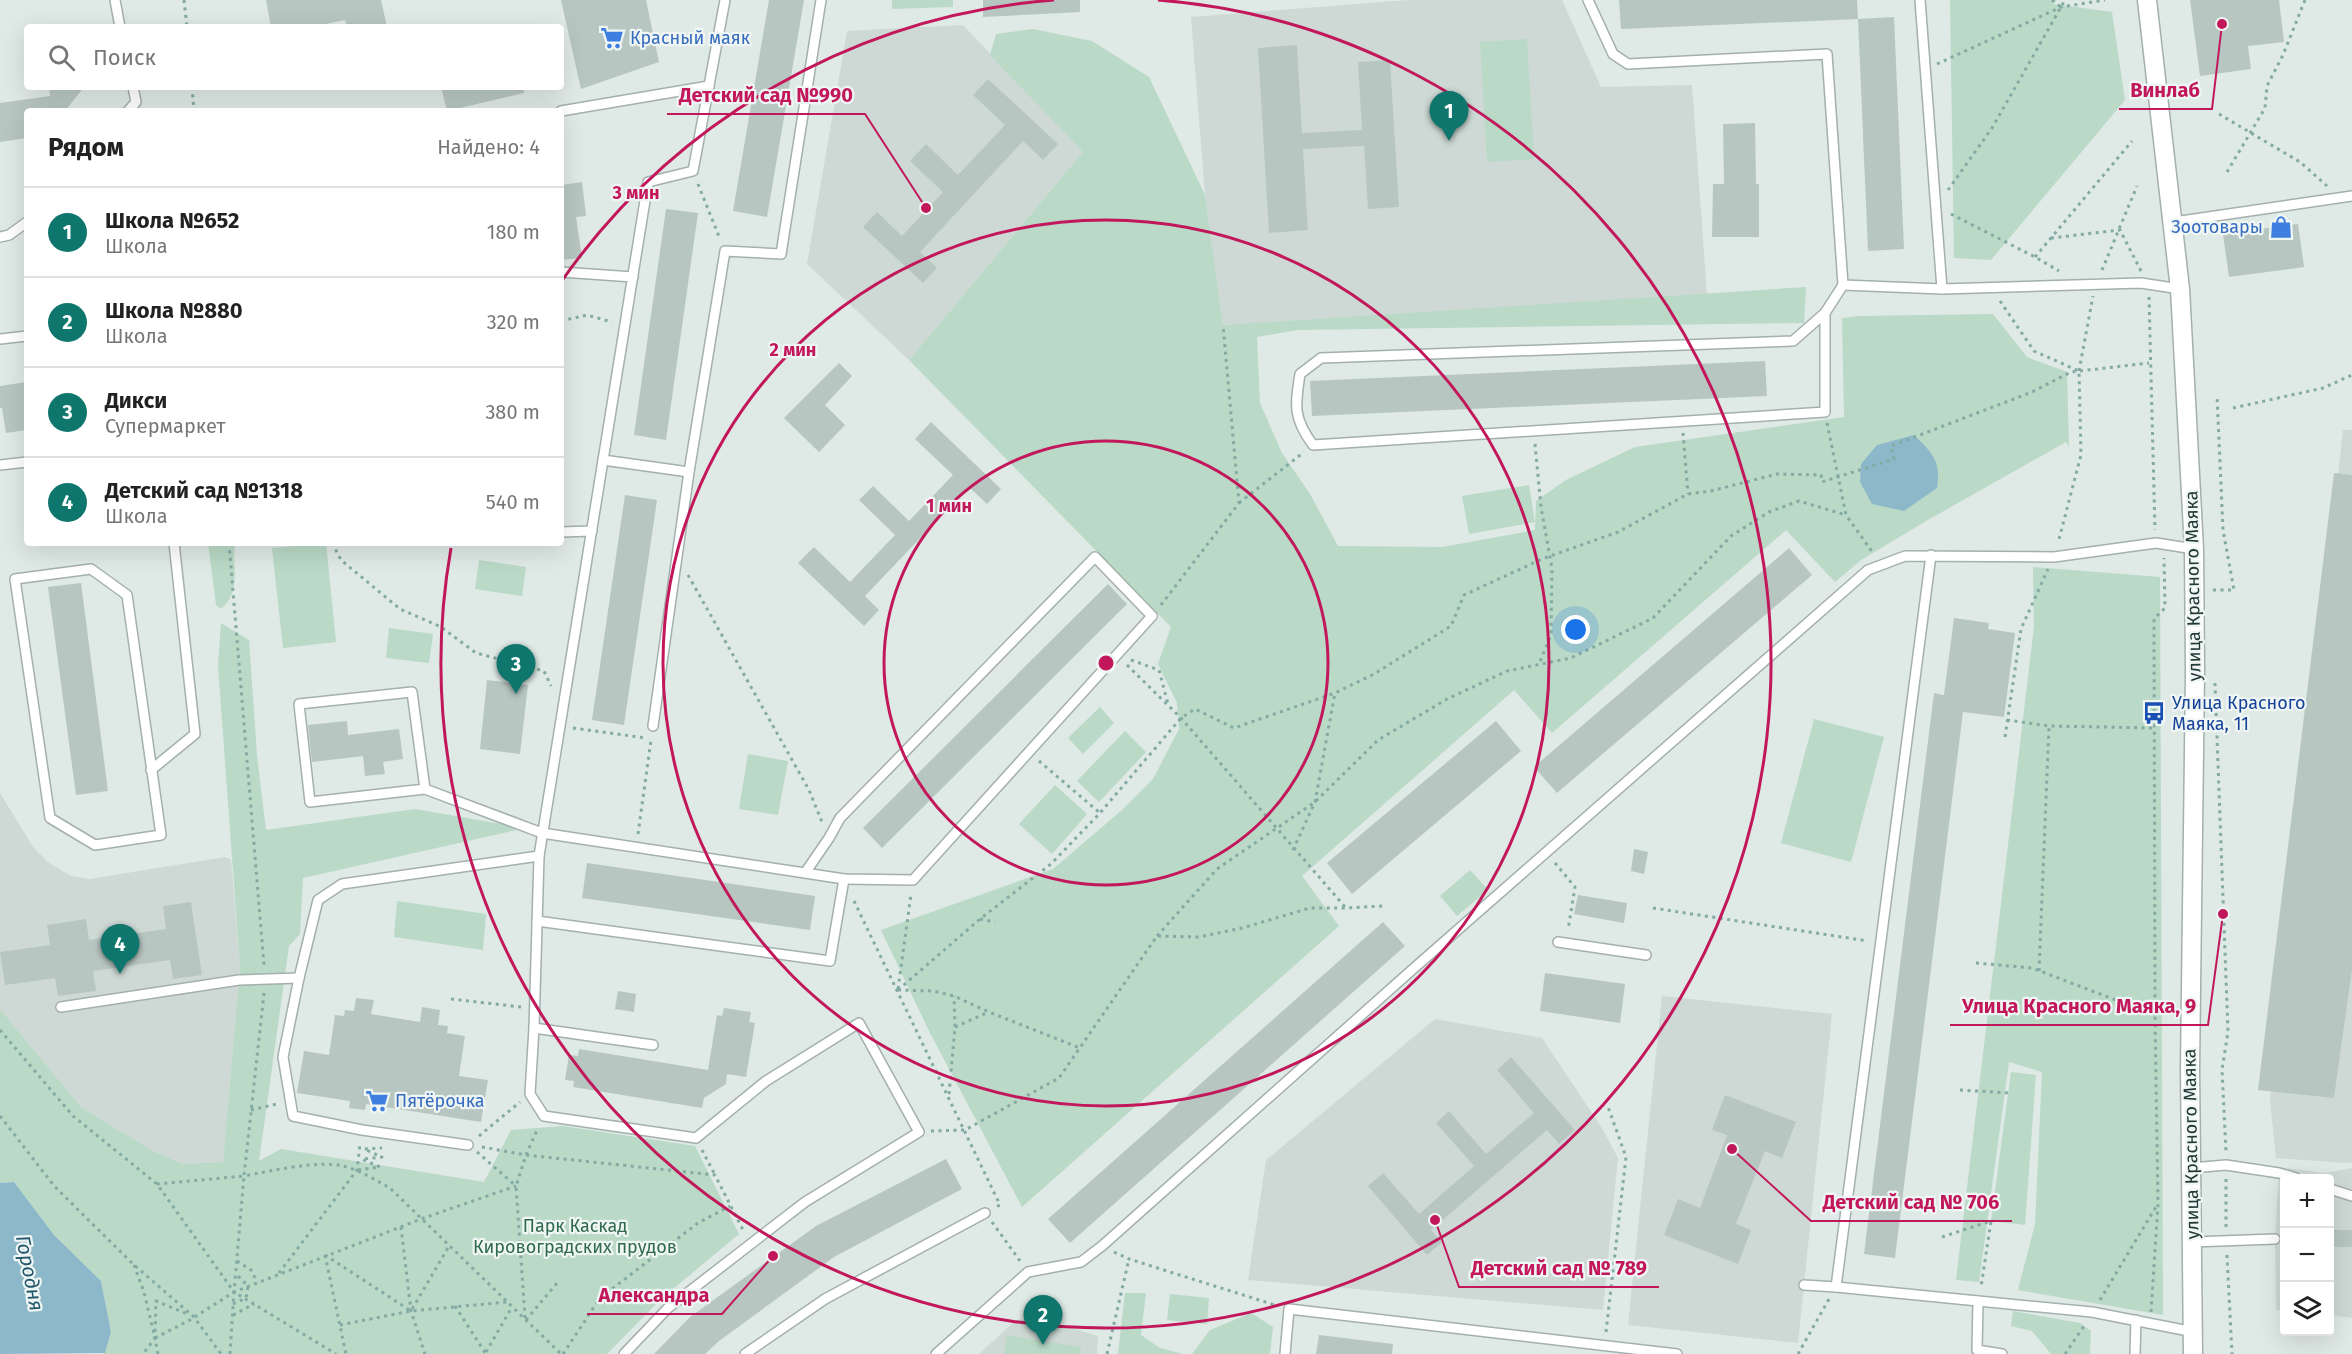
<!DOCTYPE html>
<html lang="ru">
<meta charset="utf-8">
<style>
:root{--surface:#fff;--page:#f6f6f6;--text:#222;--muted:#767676;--line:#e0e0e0;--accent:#0f766e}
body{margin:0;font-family:"Fira Sans",sans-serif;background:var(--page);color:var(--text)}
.controls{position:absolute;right:18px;bottom:18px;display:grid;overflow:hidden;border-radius:6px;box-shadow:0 6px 24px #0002}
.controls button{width:54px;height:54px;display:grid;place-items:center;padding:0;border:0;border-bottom:2px solid var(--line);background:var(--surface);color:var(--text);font:30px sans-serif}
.you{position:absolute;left:1576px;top:630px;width:21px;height:21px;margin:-15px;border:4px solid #fff;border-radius:50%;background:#1a73e8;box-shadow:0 0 0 9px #1a73e833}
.badge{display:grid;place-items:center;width:39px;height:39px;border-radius:50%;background:var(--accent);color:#fff;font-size:20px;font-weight:700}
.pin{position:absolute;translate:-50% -50px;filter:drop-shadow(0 2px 3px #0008)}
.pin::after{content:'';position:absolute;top:32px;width:21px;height:18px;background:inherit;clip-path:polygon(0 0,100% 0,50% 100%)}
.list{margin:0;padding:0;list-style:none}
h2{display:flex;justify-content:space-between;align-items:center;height:78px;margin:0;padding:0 24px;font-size:26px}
h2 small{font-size:20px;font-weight:400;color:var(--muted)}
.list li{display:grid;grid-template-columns:39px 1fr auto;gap:18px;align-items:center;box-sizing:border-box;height:90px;padding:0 24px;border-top:2px solid var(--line)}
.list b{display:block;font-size:22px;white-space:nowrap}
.list p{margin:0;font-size:20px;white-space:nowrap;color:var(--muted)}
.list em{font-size:20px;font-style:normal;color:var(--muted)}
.icon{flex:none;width:33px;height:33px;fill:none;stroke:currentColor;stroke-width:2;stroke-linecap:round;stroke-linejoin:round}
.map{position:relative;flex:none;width:2352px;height:1354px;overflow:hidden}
.search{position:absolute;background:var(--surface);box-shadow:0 6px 24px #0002;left:24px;top:24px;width:540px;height:66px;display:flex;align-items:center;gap:15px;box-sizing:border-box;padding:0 21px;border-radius:6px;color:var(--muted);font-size:22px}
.panel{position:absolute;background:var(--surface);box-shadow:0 6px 24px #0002;left:24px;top:108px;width:540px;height:438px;border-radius:6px}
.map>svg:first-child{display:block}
</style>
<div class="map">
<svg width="2352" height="1354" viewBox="0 0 2352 1354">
<rect width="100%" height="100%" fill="#dfe9e6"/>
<g fill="#ced9d5">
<path d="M1408 0H1562L1601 87 1692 85 1707 295 1223 325 1205 195 1191 17Z"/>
<path d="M963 25 1083 152 909 360 807 264 847 31Z"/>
<path d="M2343 430H2352V1162L2347 1163 2276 1158 2270 1100Z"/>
<path d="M0 793 33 847 49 863 71 876 90 879 225 857 231 859 240 967 223 1162 183 1164 153 1151 82 1108 0 1009Z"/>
<path d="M1662 996 1832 1014 1798 1343 1628 1325Z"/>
<path d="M1435 1019 1542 1038 1602 1128 1618 1158 1603 1310 1248 1280 1266 1160Z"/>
<path d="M2279 1167 2325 1173 2352 1168V1318L2330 1315V1178H2284V1311L2276 1310 2275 1239Z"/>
<path d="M1039 1318 1098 1336 1097 1354H979L1016 1320Z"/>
</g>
<g fill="#bad9c6">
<path d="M892 0H953V7L892 9Z"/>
<path d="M1950 0H2057L2053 4 2112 12 2125 100 1991 260 1954 258Z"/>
<path d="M1033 29 1092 41 1149 77 1205 195 1223 325 1806 287 1804 323 1298 330 1257 337 1260 403 1282 453 1310 494 1338 546 1443 547 1535 530 1536 501 1566 480 1635 447 1844 417 1842 318 1859 316 1993 314 2027 357 2067 372 2069 447 2066 442 1926 521 1861 560 1835 582 1786 530 1552 733 1514 690 1302 876 1339 926 1022 1207 929 1031 881 930 1053 869 1122 810 1153 779 1179 729 1177 703 1158 664 1171 627 909 360 1083 152 990 55 996 34Z"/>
<path d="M1527 39 1534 159 1487 162 1480 42Z"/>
<path d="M1529 485 1535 522 1469 534 1462 496Z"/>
<path d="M208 543H235C232 567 242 591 221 609L216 605Z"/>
<path d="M326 543 336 642 283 648 272 548Z"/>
<path d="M479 560 526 567 522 596 475 589Z"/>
<path d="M2033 567 2160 577 2163 1315 2018 1290 2035 1224 2042 1072 2009 1062 1979 1282 1956 1280 2034 627Z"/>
<path d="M221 623 249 640 257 756 266 830 415 809 525 828 303 878 300 934 289 946 259 1161 281 1149 484 1182 511 1130 563 1126 695 1146 739 1234 661 1299 607 1354H102L105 1353 111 1332 101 1281 54 1235 14 1182 0 1183V1009L82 1108 153 1151 183 1164 223 1162 240 967 218 666Z"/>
<path d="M389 628 433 634 429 663 386 658Z"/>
<path d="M1100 707 1114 723 1083 754 1068 738Z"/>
<path d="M1814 719 1884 737 1851 862 1781 843Z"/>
<path d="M1125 731 1146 752 1099 802 1077 781Z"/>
<path d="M748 754 788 761 778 815 739 809Z"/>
<path d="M1055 785 1087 814 1052 854 1019 824Z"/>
<path d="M1470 870 1488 890 1457 916 1440 896Z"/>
<path d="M397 901 486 914 483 950 394 937Z"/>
<path d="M2011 1072 2036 1075 2025 1225 1991 1221Z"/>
<path d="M1125 1293H1146L1141 1335 1160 1348 1183 1354H1118Z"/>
<path d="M1170 1294 1209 1298 1207 1324 1167 1320Z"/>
<path d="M2013 1311 2080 1323 2091 1331 2090 1354H2051L2032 1331 2011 1326Z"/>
<path d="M1251 1313 1273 1327 1270 1354H1192L1210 1330Z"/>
<path d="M1007 1335 1081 1347 1080 1354H1004Z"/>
</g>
<g fill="#8cb8ca">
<path d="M1914 435C1933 454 1941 460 1937 488L1904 511 1872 504 1860 482 1861 464 1877 445Z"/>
<path d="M14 1182 54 1235 101 1281 111 1332 105 1353 0 1354V1183Z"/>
</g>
<g fill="#b8c6c2">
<path d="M266 0H381L387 27H347L345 20 311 27H271Z"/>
<path d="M561 0H646L659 62 581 89Z"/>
<path d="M769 0H804L767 217 733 211Z"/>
<path d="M983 0H1080V12L983 17Z"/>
<path d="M1619 0H1857L1858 19 1621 29Z"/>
<path d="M2190 0H2279L2284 42 2248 46 2251 69 2200 76Z"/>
<path d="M1894 17 1904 249 1868 251 1858 19Z"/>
<path d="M1297 45 1302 133 1362 130 1358 62 1390 60 1399 207 1368 209 1364 146 1303 149 1308 230 1269 233 1258 48Z"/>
<path d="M988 79 1058 144 1043 160 1023 141 920 252 937 268 923 283 863 227 877 212 902 236 943 192 910 161 926 144 958 175 1005 125 973 95Z"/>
<path d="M49 87H84L65 111H27V138L0 142V103L50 96Z"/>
<path d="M441 87H524V93L447 111Z"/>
<path d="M1755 123 1756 184H1759V237H1712L1713 184H1724L1723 124Z"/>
<path d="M582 182 586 216 576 217 582 258 561 260V185Z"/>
<path d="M666 209 698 213 666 440 634 435Z"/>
<path d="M2298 224 2304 267 2229 277 2223 234Z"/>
<path d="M1765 361 1767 396 1312 416 1310 381Z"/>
<path d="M839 363 852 376 825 405 845 425 819 452 784 418Z"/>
<path d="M27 382V430L6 433 2 408H0V386Z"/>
<path d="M931 422 1001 489 987 504 969 487 865 596 879 610 864 626 798 563 814 547 850 582 895 535 859 500 873 486 909 521 953 475 915 439Z"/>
<path d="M2334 473 2352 475V969L2334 1098 2258 1090Z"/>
<path d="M625 495 657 500 624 725 592 720Z"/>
<path d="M1789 548 1812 575 1557 793 1534 767Z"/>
<path d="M81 583 108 791 76 795 48 587Z"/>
<path d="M1108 584 1127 604 882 848 863 828Z"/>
<path d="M1954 618 1989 623 1988 629 2015 633 2004 717 1963 712 1895 1258 1864 1254 1934 693 1944 695Z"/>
<path d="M487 680 528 685 520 754 480 749Z"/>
<path d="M347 721 348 735 399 729 403 759 383 762 385 774 365 776 363 756 312 762 308 725Z"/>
<path d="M1496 721 1521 751 1352 894 1327 863Z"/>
<path d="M1634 849 1648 852 1644 874 1631 871Z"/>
<path d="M587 863 815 896 810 930 582 898Z"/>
<path d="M1578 895 1627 903 1624 923 1574 914Z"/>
<path d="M191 902 202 975 173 979 170 960 93 971 96 991 58 996 55 978 5 985 0 952 50 945 47 925 86 919 89 940 166 929 163 906Z"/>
<path d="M1383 922 1405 946 1070 1243 1048 1219Z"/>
<path d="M1545 973 1625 984 1620 1023 1540 1011Z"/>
<path d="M618 991 636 994 634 1012 615 1009Z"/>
<path d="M356 998 374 1000 371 1014 420 1022 422 1007 440 1010 438 1025 448 1026 447 1033 465 1036 459 1076 488 1080 481 1122 366 1104 365 1110 349 1108 350 1101 297 1093 304 1051 329 1055 335 1015 344 1016 345 1010 354 1011Z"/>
<path d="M724 1008 751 1012 749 1022 755 1023 746 1077 727 1074 726 1084 704 1098 702 1108 573 1087 574 1081 565 1080 569 1055 578 1056 579 1049 708 1070 717 1015 722 1016Z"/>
<path d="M1511 1057 1575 1130 1559 1144 1547 1130 1431 1230 1442 1242 1427 1255 1368 1186 1383 1173 1419 1214 1474 1166 1436 1123 1449 1111 1486 1154 1534 1113 1497 1070Z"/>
<path d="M1725 1095 1796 1122 1782 1158 1765 1151 1736 1224 1751 1230 1738 1264 1664 1235 1678 1199 1700 1208 1727 1135 1712 1130Z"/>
<path d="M946 1159 962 1189 834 1257 719 1341 705 1354H654L690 1317 816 1226Z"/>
<rect x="2330" y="1230" width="22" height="17"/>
<path d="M1319 1335 1393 1344 1392 1354H1316Z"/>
</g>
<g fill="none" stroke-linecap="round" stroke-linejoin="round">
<g stroke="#a3b0ad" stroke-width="12">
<g id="service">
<path d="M115 0 120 27"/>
<path d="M1588 0 1613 54 1628 64 1827 54 1843 285 1942 289"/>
<path d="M1920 0 1942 289 2141 283 2180 289"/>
<path d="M128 111 136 102 133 87"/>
<path d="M561 111 709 86"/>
<path d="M2174 222 2352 196"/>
<path d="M0 237 9 235 27 222"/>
<path d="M561 272 633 277"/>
<path d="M1825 313 1793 341 1321 358 1300 374C1295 406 1293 418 1313 445L1825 412V313L1843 285"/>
<path d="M0 339 27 336"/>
<path d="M603 460 689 472"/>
<path d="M0 465 27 462"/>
<path d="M561 532 592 531"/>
<path d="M1931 555 1836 1287 1978 1301 1977 1350 2002 1354"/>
<path d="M91 569 127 595 161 835 95 845 50 818 15 579Z"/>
<path d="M653 726 689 472 725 251 781 254 821 0"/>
<path d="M151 770 195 734 174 543"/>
<path d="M425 789 412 692 299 704 310 802 425 789 542 833 805 873 844 879 913 880 1152 616 1095 557 840 818 829 838 805 873"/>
<path d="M537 921 830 961 844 879"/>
<path d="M1558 942 1646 955"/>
<path d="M61 1007 239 980 299 978"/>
<path d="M534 1028 653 1045"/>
<path d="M468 1145 362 1130 293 1116 283 1057 299 978 318 900 342 884 539 856"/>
<path d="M2191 1168 2226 1165 2279 1173 2296 1178"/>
<path d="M2330 1189 2352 1196"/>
<path d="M2192 1242 2275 1239"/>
<path d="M1804 1285 1836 1287"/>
<path d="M1978 1301 2092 1312 2194 1332"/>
<path d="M624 1354 668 1308 805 1202 919 1132 859 1023 766 1081 696 1138 544 1116 530 1094 534 1028 539 856 648 182 693 171 725 0"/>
<path d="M745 1354 825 1299 985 1213"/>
<path d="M936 1354 1028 1272 1081 1262 1102 1246 1413 969 1868 570 1905 556 2054 557 2156 543 2194 549"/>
<path d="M1285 1354 1289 1309 1677 1354"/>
<path d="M2135 1354 2136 1320"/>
</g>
</g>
<g stroke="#a3b0ad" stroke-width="21">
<path id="minor" d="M2147 0 2180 289 2194 549 2195 672 2190 1069 2193 1354"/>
</g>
<g stroke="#83aaa3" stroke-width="3" stroke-dasharray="3 4.5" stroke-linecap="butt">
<path d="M184 0 187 27"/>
<path d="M2052 0 2061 7"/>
<path d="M1937 64 2061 7 2105 0"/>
<path d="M192 87 194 111"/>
<path d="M2219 114 2300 162 2327 186"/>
<path d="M2227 172 2265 108 2267 86 2283 55 2305 0"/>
<path d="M698 184 720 239"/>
<path d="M1948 190 1992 128 2065 0"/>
<path d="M1951 214 2035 257 2059 271"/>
<path d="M2051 238 2120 230 2141 271"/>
<path d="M2035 257 2132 141"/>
<path d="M2102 270 2137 186"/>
<path d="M2149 297 2155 530"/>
<path d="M2000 301 2034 351 2079 371 2081 455 2058 543"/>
<path d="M561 321 587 315 612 322"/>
<path d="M2079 371 2093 296"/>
<path d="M2233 408 2323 388 2352 375"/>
<path d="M1827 423 1846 515 1873 553"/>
<path d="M1683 433 1688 494"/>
<path d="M1535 444 1541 507 1552 568 1551 635 1539 664"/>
<path d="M1239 503 1304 452"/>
<path d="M229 543 264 965"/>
<path d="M332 543 341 560 400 609 441 627 476 653 544 671 551 686"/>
<path d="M688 575 809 790 822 822"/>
<path d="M2213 590H2234L2223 530 2217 395"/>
<path d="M1161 605 1239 503 1223 325"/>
<path d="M1131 660 1159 670 1168 704"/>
<path d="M1127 665 1181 718 1346 908"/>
<path d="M2215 683 2228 1032 2222 1070 2226 1152"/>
<path d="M2007 720 2049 726 2154 728"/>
<path d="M573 728 646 738"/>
<path d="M2005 737 2021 629 2048 569"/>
<path d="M1039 761 1100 813"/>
<path d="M638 834 651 740"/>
<path d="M1293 850 1315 802 1335 693"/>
<path d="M1555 863 1575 887 1568 930"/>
<path d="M854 901 1000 1205 996 1207"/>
<path d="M1653 908 1868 941"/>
<path d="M980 919 995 922"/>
<path d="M1157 936 1217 869 1315 802 1378 740 1447 699 1507 671 1571 658 1653 618 1731 536 1769 512 1799 501 1846 515"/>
<path d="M1976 963 2032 968 2155 1015"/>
<path d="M2039 971 2049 726"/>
<path d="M898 989 911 894"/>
<path d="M898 990 980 919 1051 864 1100 813 1181 718 1195 709 1234 728 1335 693 1374 674 1451 626 1464 595 1542 559 1618 532 1688 494 1711 491 1777 474 1821 475 1822 482 1894 459 1891 446 2032 392 2071 372 2149 363"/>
<path d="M898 990 933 991 954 996 989 1012 1080 1048"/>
<path d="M264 993 244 1176C270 1171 319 1160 343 1166 360 1170 375 1180 390 1188L561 1354"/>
<path d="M451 999 521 1007"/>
<path d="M955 1027 989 1012"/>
<path d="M0 1030 73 1116 157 1184 234 1292 421 1219 516 1186"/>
<path d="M1960 1090 2010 1093"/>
<path d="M949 1094 955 1027 954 996"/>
<path d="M251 1110 277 1104"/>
<path d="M0 1116 55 1187 133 1264 194 1317 221 1354"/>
<path d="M931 1131 965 1130 1059 1078 1157 936 1199 937 1242 928 1310 908H1346L1383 906"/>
<path d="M479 1136 520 1102"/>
<path d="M482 1147 526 1155 715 1175 744 1232"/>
<path d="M702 1150 715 1175"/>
<path d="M477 1152 516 1186"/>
<path d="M358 1170 380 1167 362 1159 382 1157 364 1149 382 1148"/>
<path d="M992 1222 1020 1261"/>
<path d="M401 1227 411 1311 425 1354"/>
<path d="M2226 1227V1177"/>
<path d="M1942 1237 1991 1221 1981 1287"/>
<path d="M1114 1252 1129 1259 1275 1305"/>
<path d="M325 1255 411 1311 449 1246"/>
<path d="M325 1255 346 1354"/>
<path d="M2227 1255 2232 1354"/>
<path d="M237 1261 251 1270 257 1282"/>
<path d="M134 1265 144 1292 155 1338 143 1354"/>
<path d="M279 1273 357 1170 360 1144"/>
<path d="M2100 1300 2157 1205"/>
<path d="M233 1304 246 1298 248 1286 236 1274"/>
<path d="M455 1306 486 1354"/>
<path d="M2151 1312 2158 1204 2155 1015 2154 619 2165 608 2164 558"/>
<path d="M233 1315 254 1304"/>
<path d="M525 1318 516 1186 526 1155 538 1128"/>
<path d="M526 1320 557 1283"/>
<path d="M340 1325 411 1311 507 1302"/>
<path d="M1606 1332 1626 1157 1607 1104"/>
<path d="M155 1338 190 1320 234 1292 244 1176 157 1184"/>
<path d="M486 1352 512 1307"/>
<path d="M158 1354 155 1338 156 1301 190 1315"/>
<path d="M230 1354 234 1292 336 1354"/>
<path d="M563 1354 600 1298 698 1223 730 1206"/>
<path d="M1107 1354 1129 1259"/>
<path d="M1798 1354 1829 1299"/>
<path d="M2065 1354 2084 1326"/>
</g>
<use href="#service" stroke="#fff" stroke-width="9"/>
<use href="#minor" stroke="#fff" stroke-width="18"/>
</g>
<g fill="none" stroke="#c2185b" stroke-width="3">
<circle cx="1106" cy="663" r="222"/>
<circle cx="1106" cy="663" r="443"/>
<path d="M561 282A665 665 0 0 1 1054 0M1158 0A665 665 0 1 1 451 548"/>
</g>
<defs>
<g id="supermarket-bare" transform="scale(1.8)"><path d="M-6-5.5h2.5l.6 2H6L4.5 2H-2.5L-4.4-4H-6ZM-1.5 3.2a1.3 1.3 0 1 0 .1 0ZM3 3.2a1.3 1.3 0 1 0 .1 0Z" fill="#3f7fe0" stroke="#eff6f4" stroke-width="2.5" paint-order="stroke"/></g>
<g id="shop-bare" transform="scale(1.8)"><path d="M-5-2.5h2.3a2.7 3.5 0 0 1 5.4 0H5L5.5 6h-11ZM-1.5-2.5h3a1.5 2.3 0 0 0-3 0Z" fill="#3f7fe0" stroke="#eff6f4" stroke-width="2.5" paint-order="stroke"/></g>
<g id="bus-bare" transform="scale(1.8)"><path d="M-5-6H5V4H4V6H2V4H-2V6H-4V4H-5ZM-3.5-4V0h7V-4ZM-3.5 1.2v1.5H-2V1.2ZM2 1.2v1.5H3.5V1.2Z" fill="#1a4fb4" stroke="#eff6f4" stroke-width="2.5" paint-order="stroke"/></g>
</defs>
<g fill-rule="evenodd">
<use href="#supermarket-bare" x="612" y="38"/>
<use href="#shop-bare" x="2281" y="227"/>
<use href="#bus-bare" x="2154" y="713"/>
<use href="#supermarket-bare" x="377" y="1101"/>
</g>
<g text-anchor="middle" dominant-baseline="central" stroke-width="4.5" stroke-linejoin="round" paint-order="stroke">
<g font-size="18" fill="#366cbe" stroke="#eff6f4" text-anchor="start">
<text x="630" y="38">Красный маяк</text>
<text x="2263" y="227" text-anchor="end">Зоотовары</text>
<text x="395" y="1101">Пятёрочка</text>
</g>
<g font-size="18" fill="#223835" stroke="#eff6f4">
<text transform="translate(2193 586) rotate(-91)">улица Красного Маяка</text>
<text transform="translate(2191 1144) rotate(-91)">улица Красного Маяка</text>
</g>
<g font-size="18" fill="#164399" stroke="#eff6f4" text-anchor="start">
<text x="2172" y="703">Улица Красного<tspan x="2172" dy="21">Маяка, 11</tspan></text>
</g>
<g font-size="18" fill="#306a4e" stroke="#eff6f4">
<text x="575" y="1226">Парк Каскад<tspan x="575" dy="21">Кировоградских прудов</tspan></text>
</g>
<g font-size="20" font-style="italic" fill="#22576d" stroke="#eff6f4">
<text transform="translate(30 1273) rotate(79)">Городня</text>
</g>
</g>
<circle cx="1106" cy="663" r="9" fill="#c2185b" stroke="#eff6f4" stroke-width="3"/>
<g font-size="18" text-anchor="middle" font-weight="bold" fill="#c2185b" stroke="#eff6f4" stroke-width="4.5" stroke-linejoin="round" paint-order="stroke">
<text x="636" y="199">3 мин</text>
<text x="793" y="356">2 мин</text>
<text x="949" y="512">1 мин</text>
</g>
<path fill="none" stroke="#c2185b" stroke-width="2" d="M2222 24L2212 109H2119M926 208L865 114H667M2223 914L2208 1025H1950M1732 1149L1811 1221H2012M1435 1220L1459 1287H1659M773 1256L722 1314H587"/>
<g fill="#c2185b" stroke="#eff6f4" stroke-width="2">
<circle cx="2222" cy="24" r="6"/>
<circle cx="926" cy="208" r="6"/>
<circle cx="2223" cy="914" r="6"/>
<circle cx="1732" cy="1149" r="6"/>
<circle cx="1435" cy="1220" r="6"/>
<circle cx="773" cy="1256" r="6"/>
</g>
<g font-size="20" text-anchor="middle" font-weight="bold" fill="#c2185b" stroke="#eff6f4" stroke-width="4.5" stroke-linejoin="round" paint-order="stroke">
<text x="2165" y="97">Винлаб</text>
<text x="766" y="102">Детский сад №990</text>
<text x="2079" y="1013">Улица Красного Маяка, 9</text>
<text x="1911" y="1209">Детский сад № 706</text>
<text x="1559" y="1275">Детский сад № 789</text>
<text x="654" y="1302">Александра</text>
</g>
</svg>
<div class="controls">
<button>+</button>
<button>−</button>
<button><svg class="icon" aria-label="layers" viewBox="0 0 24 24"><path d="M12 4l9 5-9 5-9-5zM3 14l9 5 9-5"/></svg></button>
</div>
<div class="you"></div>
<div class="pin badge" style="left:1449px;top:141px">1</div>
<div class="pin badge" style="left:1043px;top:1345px">2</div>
<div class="pin badge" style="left:516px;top:694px">3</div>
<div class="pin badge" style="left:120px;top:974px">4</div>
<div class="search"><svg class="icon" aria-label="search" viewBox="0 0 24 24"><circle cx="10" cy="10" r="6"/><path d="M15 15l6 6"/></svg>Поиск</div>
<section class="panel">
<h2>Рядом<small>Найдено: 4</small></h2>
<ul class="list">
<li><span class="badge">1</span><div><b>Школа №652</b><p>Школа</p></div><em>180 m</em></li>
<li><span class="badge">2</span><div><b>Школа №880</b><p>Школа</p></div><em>320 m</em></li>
<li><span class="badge">3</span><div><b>Дикси</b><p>Супермаркет</p></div><em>380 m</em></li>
<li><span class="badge">4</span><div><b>Детский сад №1318</b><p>Школа</p></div><em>540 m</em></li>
</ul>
</section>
</div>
